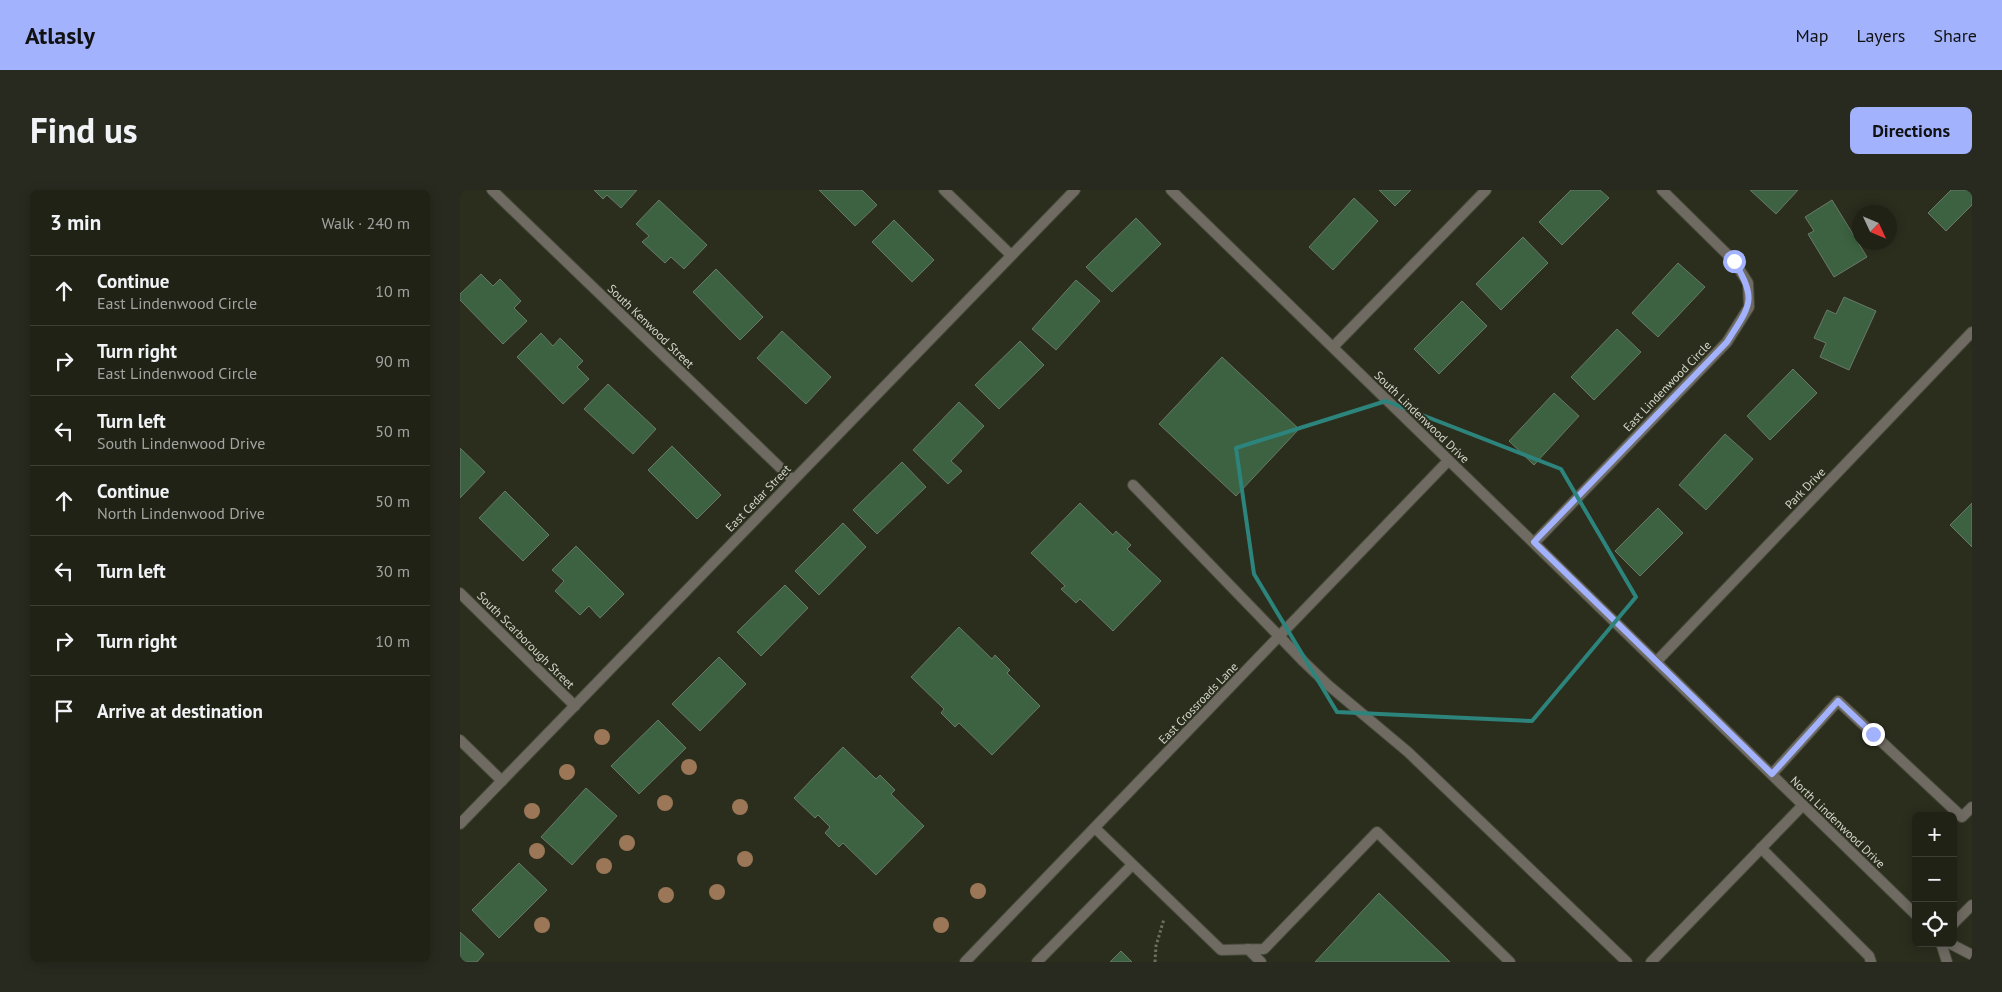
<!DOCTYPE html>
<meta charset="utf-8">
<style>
:root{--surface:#202216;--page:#282a1f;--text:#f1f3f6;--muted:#a2a4a1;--line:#3d3f35;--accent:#a2b2fd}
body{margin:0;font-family:"PT Sans",sans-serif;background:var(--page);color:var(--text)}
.controls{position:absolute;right:15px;bottom:15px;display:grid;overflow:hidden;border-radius:8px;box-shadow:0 2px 12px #0003}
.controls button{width:45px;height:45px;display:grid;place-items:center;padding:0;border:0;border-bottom:1px solid var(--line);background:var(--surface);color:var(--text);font:25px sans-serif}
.compass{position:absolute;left:1392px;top:15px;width:45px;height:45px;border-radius:50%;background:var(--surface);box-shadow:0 2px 12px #0003;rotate:134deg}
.stop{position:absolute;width:15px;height:15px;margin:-11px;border:4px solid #a2b2fd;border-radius:50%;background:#fff}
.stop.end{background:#a2b2fd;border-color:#fff;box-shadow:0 1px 5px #0008}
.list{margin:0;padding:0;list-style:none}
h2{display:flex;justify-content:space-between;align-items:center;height:65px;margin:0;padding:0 20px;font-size:21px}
h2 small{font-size:16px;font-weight:400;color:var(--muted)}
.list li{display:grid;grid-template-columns:32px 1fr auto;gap:15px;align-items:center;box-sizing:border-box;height:70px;padding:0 20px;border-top:1px solid var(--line)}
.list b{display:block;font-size:19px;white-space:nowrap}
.list p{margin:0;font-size:16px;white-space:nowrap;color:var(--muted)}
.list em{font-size:16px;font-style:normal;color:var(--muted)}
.icon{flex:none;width:28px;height:28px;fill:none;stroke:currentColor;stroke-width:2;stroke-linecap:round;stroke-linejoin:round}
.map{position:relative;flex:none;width:1512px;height:772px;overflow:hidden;border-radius:8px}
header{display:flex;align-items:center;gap:30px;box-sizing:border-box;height:70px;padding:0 25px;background:var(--accent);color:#111}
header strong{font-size:24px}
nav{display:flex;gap:28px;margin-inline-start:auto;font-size:18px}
.intro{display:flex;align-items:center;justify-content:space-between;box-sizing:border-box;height:120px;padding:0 30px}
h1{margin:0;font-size:35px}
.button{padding:12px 22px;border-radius:8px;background:var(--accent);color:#111;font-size:18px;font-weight:700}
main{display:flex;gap:30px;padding:0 30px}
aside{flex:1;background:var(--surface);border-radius:8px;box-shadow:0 2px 12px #0003}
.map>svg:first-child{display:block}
</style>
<header>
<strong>Atlasly</strong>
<nav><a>Map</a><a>Layers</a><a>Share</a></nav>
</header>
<div class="intro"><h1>Find us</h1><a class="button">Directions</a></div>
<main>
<aside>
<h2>3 min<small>Walk · 240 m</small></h2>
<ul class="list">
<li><svg class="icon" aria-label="ahead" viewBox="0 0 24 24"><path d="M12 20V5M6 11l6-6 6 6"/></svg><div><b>Continue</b><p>East Lindenwood Circle</p></div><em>10 m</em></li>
<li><svg class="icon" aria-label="right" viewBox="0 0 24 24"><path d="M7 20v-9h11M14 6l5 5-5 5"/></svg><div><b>Turn right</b><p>East Lindenwood Circle</p></div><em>90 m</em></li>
<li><svg class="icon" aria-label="left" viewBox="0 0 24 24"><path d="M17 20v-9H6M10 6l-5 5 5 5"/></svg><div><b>Turn left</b><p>South Lindenwood Drive</p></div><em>50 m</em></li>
<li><svg class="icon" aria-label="ahead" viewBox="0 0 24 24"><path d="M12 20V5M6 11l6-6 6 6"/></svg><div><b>Continue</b><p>North Lindenwood Drive</p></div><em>50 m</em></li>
<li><svg class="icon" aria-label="left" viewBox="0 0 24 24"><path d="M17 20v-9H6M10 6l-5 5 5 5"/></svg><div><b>Turn left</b></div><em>30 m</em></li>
<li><svg class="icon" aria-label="right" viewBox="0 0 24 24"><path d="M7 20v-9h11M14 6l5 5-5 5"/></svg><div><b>Turn right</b></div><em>10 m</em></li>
<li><svg class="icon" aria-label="arrive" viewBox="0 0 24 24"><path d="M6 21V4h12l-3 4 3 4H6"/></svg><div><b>Arrive at destination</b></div></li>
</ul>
</aside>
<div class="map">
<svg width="1512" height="772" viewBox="0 0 1512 772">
<rect width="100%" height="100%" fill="#2b2e1d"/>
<g fill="#3c6241" stroke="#69796a">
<path d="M134 0H177L161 18 147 5 143 9Z"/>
<path d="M359 0H402L417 15 395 36Z"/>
<path d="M919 0H951L935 16Z"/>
<path d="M1111 0H1140L1149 8 1102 55 1079 32Z"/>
<path d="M1290 0H1338L1316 24Z"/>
<path d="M1491 0H1512V15L1486 41 1468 23Z"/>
<path d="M894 8 918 31 873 80 849 57Z"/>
<path d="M199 10 247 55 224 79 211 67 205 73 182 52 189 46 176 34Z"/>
<path d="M1372 10 1407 67 1374 87 1348 44 1354 41 1345 27Z"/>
<path d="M676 28 701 54 652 102 626 77Z"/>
<path d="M434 30 474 70 452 92 412 52Z"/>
<path d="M1063 47 1088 73 1041 120 1016 94Z"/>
<path d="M1218 73 1245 97 1198 147 1172 123Z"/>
<path d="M256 79 303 127 280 150 233 102Z"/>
<path d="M21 84 33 96 40 89 61 111 54 118 67 131 43 154 0 110V104Z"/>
<path d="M616 90 640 111 596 160 572 139Z"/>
<path d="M1384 107 1416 121 1389 180 1360 167 1366 153 1354 148 1367 120 1376 124Z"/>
<path d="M1002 111 1027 136 979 184 954 159Z"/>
<path d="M1157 139 1181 162 1134 210 1111 187Z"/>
<path d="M322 141 371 187 346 214 297 168Z"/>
<path d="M81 143 93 156 100 148 123 171 117 177 129 189 103 214 57 167Z"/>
<path d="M560 151 584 175 539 219 515 195Z"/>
<path d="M762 167 839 239 776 306 699 234Z"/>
<path d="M1333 179 1357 203 1310 250 1287 226Z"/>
<path d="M148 194 196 239 173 264 124 219Z"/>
<path d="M1094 203 1119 226 1074 275 1049 251Z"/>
<path d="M499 212 524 236 491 271 502 281 488 294 453 260Z"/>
<path d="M1265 244 1293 269 1246 320 1219 295Z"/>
<path d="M212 256 261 305 237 329 188 280Z"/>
<path d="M0 258 25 282 0 308Z"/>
<path d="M442 272 466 297 417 344 393 320Z"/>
<path d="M45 301 89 345 63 371 19 328Z"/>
<path d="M620 313 653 345 656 341 671 355 667 359 701 391 653 441 620 409 616 413 601 399 605 396 571 363Z"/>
<path d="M1512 313V357L1490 335Z"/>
<path d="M1198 318 1223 343 1180 386 1155 361Z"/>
<path d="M383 333 406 357 359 405 335 381Z"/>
<path d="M116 356 164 404 140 428 129 416 120 425 95 401 104 391 92 380Z"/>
<path d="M325 395 348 418 301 466 277 442Z"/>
<path d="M499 437 532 469 535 465 550 480 547 483 580 516 532 565 499 533 495 537 481 523 484 519 451 487Z"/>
<path d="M259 467 286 494 240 541 212 514Z"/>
<path d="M198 530 226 558 179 604 151 576Z"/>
<path d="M383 557 416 589 420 585 435 600 431 604 464 636 416 685 383 653 379 657 365 643 370 637 358 625 355 628 334 608Z"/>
<path d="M126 598 157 626 112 675 81 647Z"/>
<path d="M59 673 87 700 39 748 12 720Z"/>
<path d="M919 703 990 772H855Z"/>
<path d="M0 742 24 764 17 772H0Z"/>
<path d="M661 761 672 772H650Z"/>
</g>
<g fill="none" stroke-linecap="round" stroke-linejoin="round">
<g stroke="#464939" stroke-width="12">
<g id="service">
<path d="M673 295 844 472 868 495 948 562 1167 772"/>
<path d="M0 550 42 591"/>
<path d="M1312 584 1378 511 1502 627 1512 617"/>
<path d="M635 638 761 760 804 759 917 642 1050 772"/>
<path d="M1301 658 1409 766 1411 772"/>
<path d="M1493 734 1512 715"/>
<path d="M788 759 801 772"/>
<path d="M577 772 672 675"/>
<path d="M1191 772 1343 615"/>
</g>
</g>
<g stroke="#464939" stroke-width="12">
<g id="minor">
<path d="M32 0 333 290"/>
<path d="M484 0 551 65"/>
<path d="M711 0 1456 725"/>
<path d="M873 157 1026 0"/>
<path d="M1074 353 1267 152 1289 117 1288 93 1274 71 1202 0"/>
<path d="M0 403 115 516"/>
<path d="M1197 471 1512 142"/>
<path d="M0 634 615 0"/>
<path d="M1481 753 1487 772"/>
<path d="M1489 753 1512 765"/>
<path d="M505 772 988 271"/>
</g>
</g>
<path stroke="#6c6f60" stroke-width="3" stroke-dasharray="2.5 2.5" stroke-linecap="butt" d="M695 772 696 756 704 729"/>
<use href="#service" stroke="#6f6b63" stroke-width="10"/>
<use href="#minor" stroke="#6f6b63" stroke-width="10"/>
</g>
<g fill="#9b7757">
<circle cx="142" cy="547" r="8"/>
<circle cx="229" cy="577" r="8"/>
<circle cx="107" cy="582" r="8"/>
<circle cx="205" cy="613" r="8"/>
<circle cx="280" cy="617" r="8"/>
<circle cx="72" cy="621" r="8"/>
<circle cx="167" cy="653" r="8"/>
<circle cx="77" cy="661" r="8"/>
<circle cx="285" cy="669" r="8"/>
<circle cx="144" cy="676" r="8"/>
<circle cx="518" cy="701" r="8"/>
<circle cx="257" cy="702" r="8"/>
<circle cx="206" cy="705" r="8"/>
<circle cx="82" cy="735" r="8"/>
<circle cx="481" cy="735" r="8"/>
</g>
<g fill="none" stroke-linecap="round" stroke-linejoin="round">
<path stroke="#a2b2fd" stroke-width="6" d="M1274 71C1298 111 1290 115 1267 152L1074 352 1312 584 1378 511 1413 544"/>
</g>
<path fill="none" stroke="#2d847c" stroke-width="4" stroke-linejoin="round" d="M926 211 1101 279 1176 407 1072 531 877 522 794 384 776 258Z"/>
<g text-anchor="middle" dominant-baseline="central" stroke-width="4" stroke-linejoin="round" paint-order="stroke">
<g font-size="12" fill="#d4d6cb" stroke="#2b2e1d">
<text transform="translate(191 136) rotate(44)">South Kenwood Street</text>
<text transform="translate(1207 196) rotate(-46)">East Lindenwood Circle</text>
<text transform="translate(962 227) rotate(44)">South Lindenwood Drive</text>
<text transform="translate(1345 298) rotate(-46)">Park Drive</text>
<text transform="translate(298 308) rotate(-46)">East Cedar Street</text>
<text transform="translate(66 450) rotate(45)">South Scarborough Street</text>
<text transform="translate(738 513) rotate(-46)">East Crossroads Lane</text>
<text transform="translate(1378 632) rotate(44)">North Lindenwood Drive</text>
</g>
</g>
</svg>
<div class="controls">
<button>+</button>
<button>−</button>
<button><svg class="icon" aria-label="locate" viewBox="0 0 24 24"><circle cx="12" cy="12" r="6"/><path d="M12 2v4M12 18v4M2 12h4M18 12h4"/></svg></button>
</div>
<svg class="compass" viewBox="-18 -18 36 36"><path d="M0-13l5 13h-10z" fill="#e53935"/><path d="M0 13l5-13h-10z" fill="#a2a4a1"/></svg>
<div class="stop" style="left:1274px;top:71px"></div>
<div class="stop end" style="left:1413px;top:544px"></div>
</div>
</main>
